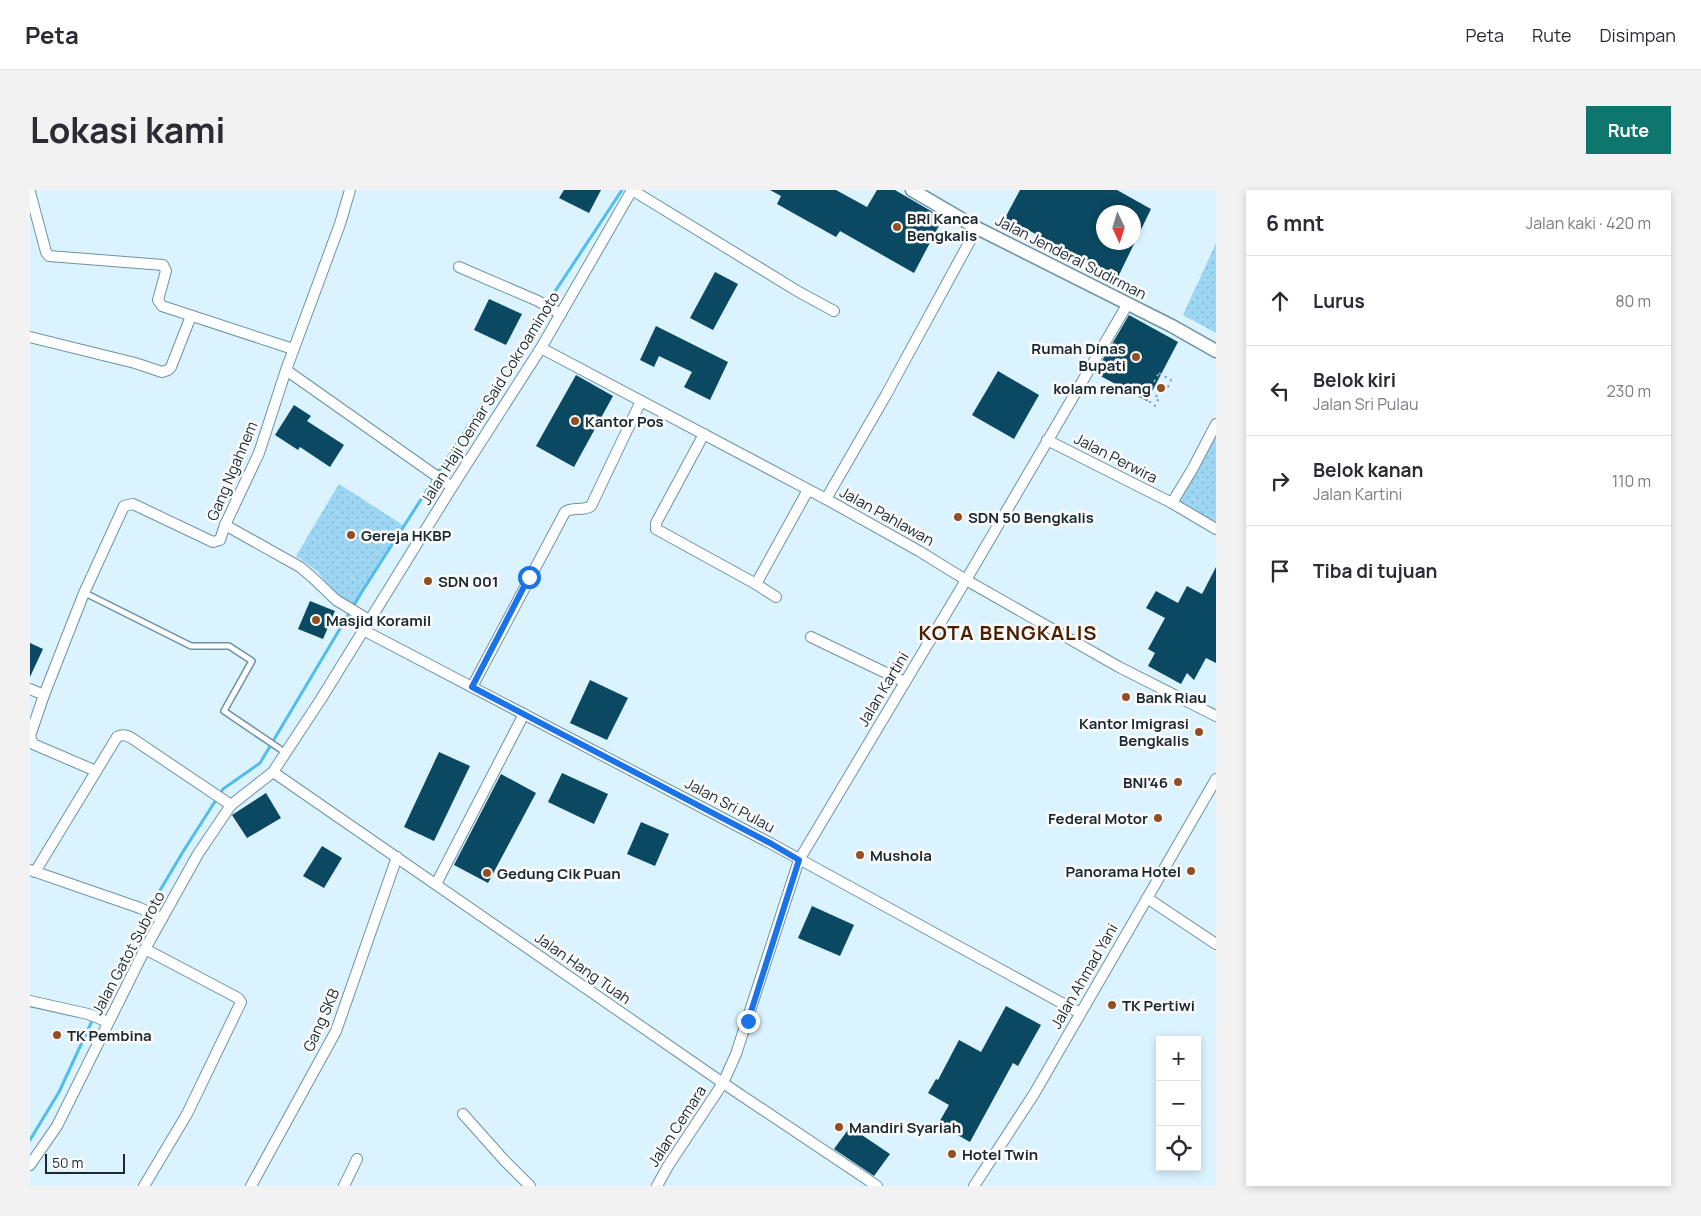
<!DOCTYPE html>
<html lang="id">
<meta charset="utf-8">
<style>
:root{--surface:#fff;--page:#f2f2f3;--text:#2b2b33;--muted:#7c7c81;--line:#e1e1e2;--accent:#0f766e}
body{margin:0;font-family:Manrope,sans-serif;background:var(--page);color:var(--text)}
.controls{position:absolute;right:15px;bottom:15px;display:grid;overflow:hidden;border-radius:0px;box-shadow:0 2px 8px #0003}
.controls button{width:45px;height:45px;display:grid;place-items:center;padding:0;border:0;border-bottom:1px solid var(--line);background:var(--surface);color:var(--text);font:25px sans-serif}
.compass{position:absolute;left:1066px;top:15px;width:45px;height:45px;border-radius:50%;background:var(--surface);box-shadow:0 2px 8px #0003;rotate:176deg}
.scale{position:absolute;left:15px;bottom:12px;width:80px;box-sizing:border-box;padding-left:5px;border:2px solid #1a2931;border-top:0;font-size:14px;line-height:18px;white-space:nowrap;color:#1a2931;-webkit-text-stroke:4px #fbfbfb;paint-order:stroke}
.stop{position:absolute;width:15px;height:15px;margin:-11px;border:4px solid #1a73e8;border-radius:50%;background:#fff}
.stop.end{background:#1a73e8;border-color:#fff;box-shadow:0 1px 5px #0008}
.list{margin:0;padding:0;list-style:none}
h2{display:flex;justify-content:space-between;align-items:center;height:65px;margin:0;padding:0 20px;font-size:21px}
h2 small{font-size:16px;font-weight:400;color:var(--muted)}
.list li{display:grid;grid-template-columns:32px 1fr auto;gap:15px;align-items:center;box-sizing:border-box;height:90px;padding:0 20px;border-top:1px solid var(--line)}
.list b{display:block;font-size:19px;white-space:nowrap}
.list p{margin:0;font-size:16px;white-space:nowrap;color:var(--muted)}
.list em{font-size:16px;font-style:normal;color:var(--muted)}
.icon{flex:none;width:28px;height:28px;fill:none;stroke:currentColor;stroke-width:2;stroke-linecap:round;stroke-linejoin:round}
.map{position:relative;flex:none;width:1186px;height:996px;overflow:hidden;border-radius:0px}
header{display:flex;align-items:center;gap:30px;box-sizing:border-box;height:70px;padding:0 25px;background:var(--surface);border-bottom:1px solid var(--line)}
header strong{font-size:24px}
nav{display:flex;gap:28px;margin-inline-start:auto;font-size:18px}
.intro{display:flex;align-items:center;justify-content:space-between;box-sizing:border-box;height:120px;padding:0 30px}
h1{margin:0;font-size:35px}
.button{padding:12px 22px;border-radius:0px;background:var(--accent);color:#fff;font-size:18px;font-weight:700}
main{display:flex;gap:30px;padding:0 30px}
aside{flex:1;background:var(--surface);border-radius:0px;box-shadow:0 2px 8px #0003}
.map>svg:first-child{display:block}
</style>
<header>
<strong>Peta</strong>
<nav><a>Peta</a><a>Rute</a><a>Disimpan</a></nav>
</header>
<div class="intro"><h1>Lokasi kami</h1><a class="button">Rute</a></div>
<main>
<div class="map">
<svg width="1186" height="996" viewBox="0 0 1186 996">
<defs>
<pattern id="park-dots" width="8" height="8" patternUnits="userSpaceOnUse" patternTransform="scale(1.25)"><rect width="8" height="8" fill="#9cd6f3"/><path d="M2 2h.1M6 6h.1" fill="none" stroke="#86b8d1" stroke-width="1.8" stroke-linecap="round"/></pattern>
</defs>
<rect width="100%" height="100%" fill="#dbf3ff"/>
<g fill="url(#park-dots)">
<path d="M1186 53V143L1153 125Z"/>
<path d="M1186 235V340L1147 318Z"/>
<path d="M309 294 373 335 324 416 306 407 288 382 266 366Z"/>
</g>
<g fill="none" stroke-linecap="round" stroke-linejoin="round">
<path stroke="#52bdec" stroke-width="3" d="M0 950 29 902 68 818 113 729 154 660 193 599 230 573 333 400 495 147 592 0"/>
</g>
<g fill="#0a4961" fill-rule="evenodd">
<path d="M534 0H571L559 23 529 8Z"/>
<path d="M740 0H806L837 17 847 0H865L913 28 884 83 810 41 806 47 747 14 751 6Z"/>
<path d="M990 0H1087L1121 19 1088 87 975 28ZM1074 22H1104V52H1074Z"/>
<path d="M685 82 708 94 683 140 660 128Z"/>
<path d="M459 109 492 124 476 155 444 140Z"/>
<path d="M1099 125 1148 152 1117 211 1065 183Z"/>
<path d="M626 136 698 172 680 210 654 197 662 182 629 166 624 177 610 170Z"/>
<path d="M968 181 1009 205 984 249 942 225Z"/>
<path d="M546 185 583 206 544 277 506 256Z"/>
<path d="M264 215 281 226 277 231 314 255 300 277 270 257 268 260 245 245Z"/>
<path d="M1186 377V473L1176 468 1164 490 1157 483 1151 494 1118 476 1125 463 1118 459 1135 428 1116 418 1126 401 1148 413 1157 396 1172 404Z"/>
<path d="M280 411 305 421 293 449 268 439Z"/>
<path d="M0 453 13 459 0 487Z"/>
<path d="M560 490 598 508 577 550 540 533Z"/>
<path d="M409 562 440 576 404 651 374 637Z"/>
<path d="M532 583 578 604 564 634 518 612Z"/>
<path d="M471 584 506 603 458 693 424 675Z"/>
<path d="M236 603 251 628 217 648 202 625Z"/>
<path d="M611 632 639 644 625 676 597 664Z"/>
<path d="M292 656 312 668 294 698 273 686Z"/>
<path d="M782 716 824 735 810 766 768 748Z"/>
<path d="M976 816 1011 835 988 876 983 873 940 952 908 934 919 915 898 903 906 889 908 890 929 850 951 862Z"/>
<path d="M820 937 860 964 844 986 804 959Z"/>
</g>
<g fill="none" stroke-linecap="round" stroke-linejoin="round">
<g stroke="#6e92a4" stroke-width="8">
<path id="service" d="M55 403 161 456H199L222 471 194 521 256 563"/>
</g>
<g stroke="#6e92a4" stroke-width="12">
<g id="minor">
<path d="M602 0 769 102 804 121"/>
<path d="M0 2 16 62 19 66 133 75 136 81 128 110 132 116 263 159"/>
<path d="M429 77 508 111 531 124"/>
<path d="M0 147 105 173 132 182 138 180 141 177 161 126"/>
<path d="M511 158 796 309 889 361 936 390 1089 477 1186 526"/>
<path d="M256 180 422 297"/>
<path d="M674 244 626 333V339L726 394 778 300"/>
<path d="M1017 250 1142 313 1186 339"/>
<path d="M796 309 856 205 947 38"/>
<path d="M1142 313 1163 278 1186 234"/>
<path d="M195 335 270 377 283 388 306 410 339 430"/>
<path d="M726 394 746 407"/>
<path d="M333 440 740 653 1050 823"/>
<path d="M781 447 875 492"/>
<path d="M442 497 535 322C543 316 552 322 561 316L611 211"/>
<path d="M0 499 14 505 54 403 94 316 103 314 183 352 190 350 195 335 229 263 256 180 310 34 320 0"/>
<path d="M14 505 0 546 3 554 66 581"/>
<path d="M243 582 693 893 847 996"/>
<path d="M0 680 110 718 132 729"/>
<path d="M5 682 87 547C95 543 100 547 106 551L201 615"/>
<path d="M406 694 494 524"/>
<path d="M1117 708 1186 754"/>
<path d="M0 811 58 824 78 832"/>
<path d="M433 924 474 970 500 996"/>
<path d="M0 975 27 936 115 759 168 664 201 615 243 582 291 509 422 297 511 158 602 0"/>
<path d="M114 996 157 924 211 812 208 808 115 759"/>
<path d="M221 996 306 841 367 667"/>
<path d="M314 996 327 969"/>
<path d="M627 996 638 976 693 893 706 864 769 670 936 390 1097 115"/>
<path d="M944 996 1004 904 1186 589"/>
</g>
</g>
<g stroke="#6e92a4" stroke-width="15">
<path id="tertiary" d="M882 0 947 38 1142 136 1186 161"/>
</g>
<path stroke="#8ea2ac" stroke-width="2" stroke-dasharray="2.5 4" stroke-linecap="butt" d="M1129 183 1141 190 1138 197 1132 195 1125 209 1128 210 1125 216 1115 208Z"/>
<use href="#service" stroke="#fff" stroke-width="5"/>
<use href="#minor" stroke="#fff" stroke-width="10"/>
<use href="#tertiary" stroke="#fff" stroke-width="12"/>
</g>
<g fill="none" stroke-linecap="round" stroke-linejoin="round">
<path stroke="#1a73e8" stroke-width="6" d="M499 387 442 497 740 653 769 670 718 831"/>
</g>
<g fill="#934e23" stroke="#fbfbfb" stroke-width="2">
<circle cx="867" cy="37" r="5"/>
<circle cx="1106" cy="167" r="5"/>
<circle cx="1131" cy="198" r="5"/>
<circle cx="545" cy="231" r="5"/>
<circle cx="928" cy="327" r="5"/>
<circle cx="321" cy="345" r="5"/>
<circle cx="398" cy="391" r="5"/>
<circle cx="286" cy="430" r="5"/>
<circle cx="1096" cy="507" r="5"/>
<circle cx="1169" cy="542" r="5"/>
<circle cx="1148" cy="592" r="5"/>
<circle cx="1128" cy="628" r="5"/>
<circle cx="830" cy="665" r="5"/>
<circle cx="1161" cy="681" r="5"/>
<circle cx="457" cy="683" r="5"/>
<circle cx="1082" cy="815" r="5"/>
<circle cx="27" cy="845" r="5"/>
<circle cx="809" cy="937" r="5"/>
<circle cx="922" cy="964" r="5"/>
</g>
<g text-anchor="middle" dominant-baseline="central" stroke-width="5" stroke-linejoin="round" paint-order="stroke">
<g font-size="15" font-weight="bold" fill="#1a2931" stroke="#fbfbfb" text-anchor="start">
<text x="877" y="28">BRI Kanca<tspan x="877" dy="17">Bengkalis</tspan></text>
<text x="1096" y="158" text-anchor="end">Rumah Dinas<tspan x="1096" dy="17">Bupati</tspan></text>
<text x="1121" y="198" text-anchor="end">kolam renang</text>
<text x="555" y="231">Kantor Pos</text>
<text x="938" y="327">SDN 50 Bengkalis</text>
<text x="331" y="345">Gereja HKBP</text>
<text x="408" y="391">SDN 001</text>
<text x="296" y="430">Masjid Koramil</text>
<text x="1106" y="507">Bank Riau</text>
<text x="1159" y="533" text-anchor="end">Kantor Imigrasi<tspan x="1159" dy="17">Bengkalis</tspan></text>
<text x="1138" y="592" text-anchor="end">BNI'46</text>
<text x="1118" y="628" text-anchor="end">Federal Motor</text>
<text x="840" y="665">Mushola</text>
<text x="1151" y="681" text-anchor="end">Panorama Hotel</text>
<text x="467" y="683">Gedung Cik Puan</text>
<text x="1092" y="815">TK Pertiwi</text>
<text x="37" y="845">TK Pembina</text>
<text x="819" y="937">Mandiri Syariah</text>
<text x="932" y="964">Hotel Twin</text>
</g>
<g font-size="15" fill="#1a2931" stroke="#fbfbfb">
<text transform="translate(1041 67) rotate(27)">Jalan Jenderal Sudirman</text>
<text transform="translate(460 208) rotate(-58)">Jalan Haji Oemar Said Cokroaminoto</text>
<text transform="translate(1086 268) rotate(27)">Jalan Perwira</text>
<text transform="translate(202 281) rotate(-67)">Gang Ngahnem</text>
<text transform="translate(857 326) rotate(29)">Jalan Pahlawan</text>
<text transform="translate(853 499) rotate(-59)">Jalan Kartini</text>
<text transform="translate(700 615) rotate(28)">Jalan Sri Pulau</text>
<text transform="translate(98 763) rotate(-62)">Jalan Gatot Subroto</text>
<text transform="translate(553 778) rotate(35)">Jalan Hang Tuah</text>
<text transform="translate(1054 786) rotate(-60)">Jalan Ahmad Yani</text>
<text transform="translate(291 830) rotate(-66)">Gang SKB</text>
<text transform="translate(647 936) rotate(-57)">Jalan Cemara</text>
</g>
<g font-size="20" font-weight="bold" letter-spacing="1" fill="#4b1e00" stroke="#fbfbfb">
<text x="978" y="442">KOTA BENGKALIS</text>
</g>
</g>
</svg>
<div class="controls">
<button>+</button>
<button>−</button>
<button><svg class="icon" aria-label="locate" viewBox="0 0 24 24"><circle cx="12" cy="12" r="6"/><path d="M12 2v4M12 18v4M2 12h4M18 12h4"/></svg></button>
</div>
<svg class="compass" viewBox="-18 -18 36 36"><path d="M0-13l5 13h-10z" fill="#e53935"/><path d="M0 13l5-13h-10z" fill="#7c7c81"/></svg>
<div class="scale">50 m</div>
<div class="stop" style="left:499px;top:387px"></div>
<div class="stop end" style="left:718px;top:831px"></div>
</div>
<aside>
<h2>6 mnt<small>Jalan kaki · 420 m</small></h2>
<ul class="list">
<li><svg class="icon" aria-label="ahead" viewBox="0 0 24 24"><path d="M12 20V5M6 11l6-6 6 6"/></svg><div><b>Lurus</b></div><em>80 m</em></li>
<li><svg class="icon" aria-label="left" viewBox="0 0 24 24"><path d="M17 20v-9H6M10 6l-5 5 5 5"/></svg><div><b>Belok kiri</b><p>Jalan Sri Pulau</p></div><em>230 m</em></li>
<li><svg class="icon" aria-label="right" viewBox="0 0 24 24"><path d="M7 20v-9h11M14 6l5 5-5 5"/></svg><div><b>Belok kanan</b><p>Jalan Kartini</p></div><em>110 m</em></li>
<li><svg class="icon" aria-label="arrive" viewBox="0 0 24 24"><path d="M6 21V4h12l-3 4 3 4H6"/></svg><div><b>Tiba di tujuan</b></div></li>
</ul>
</aside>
</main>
